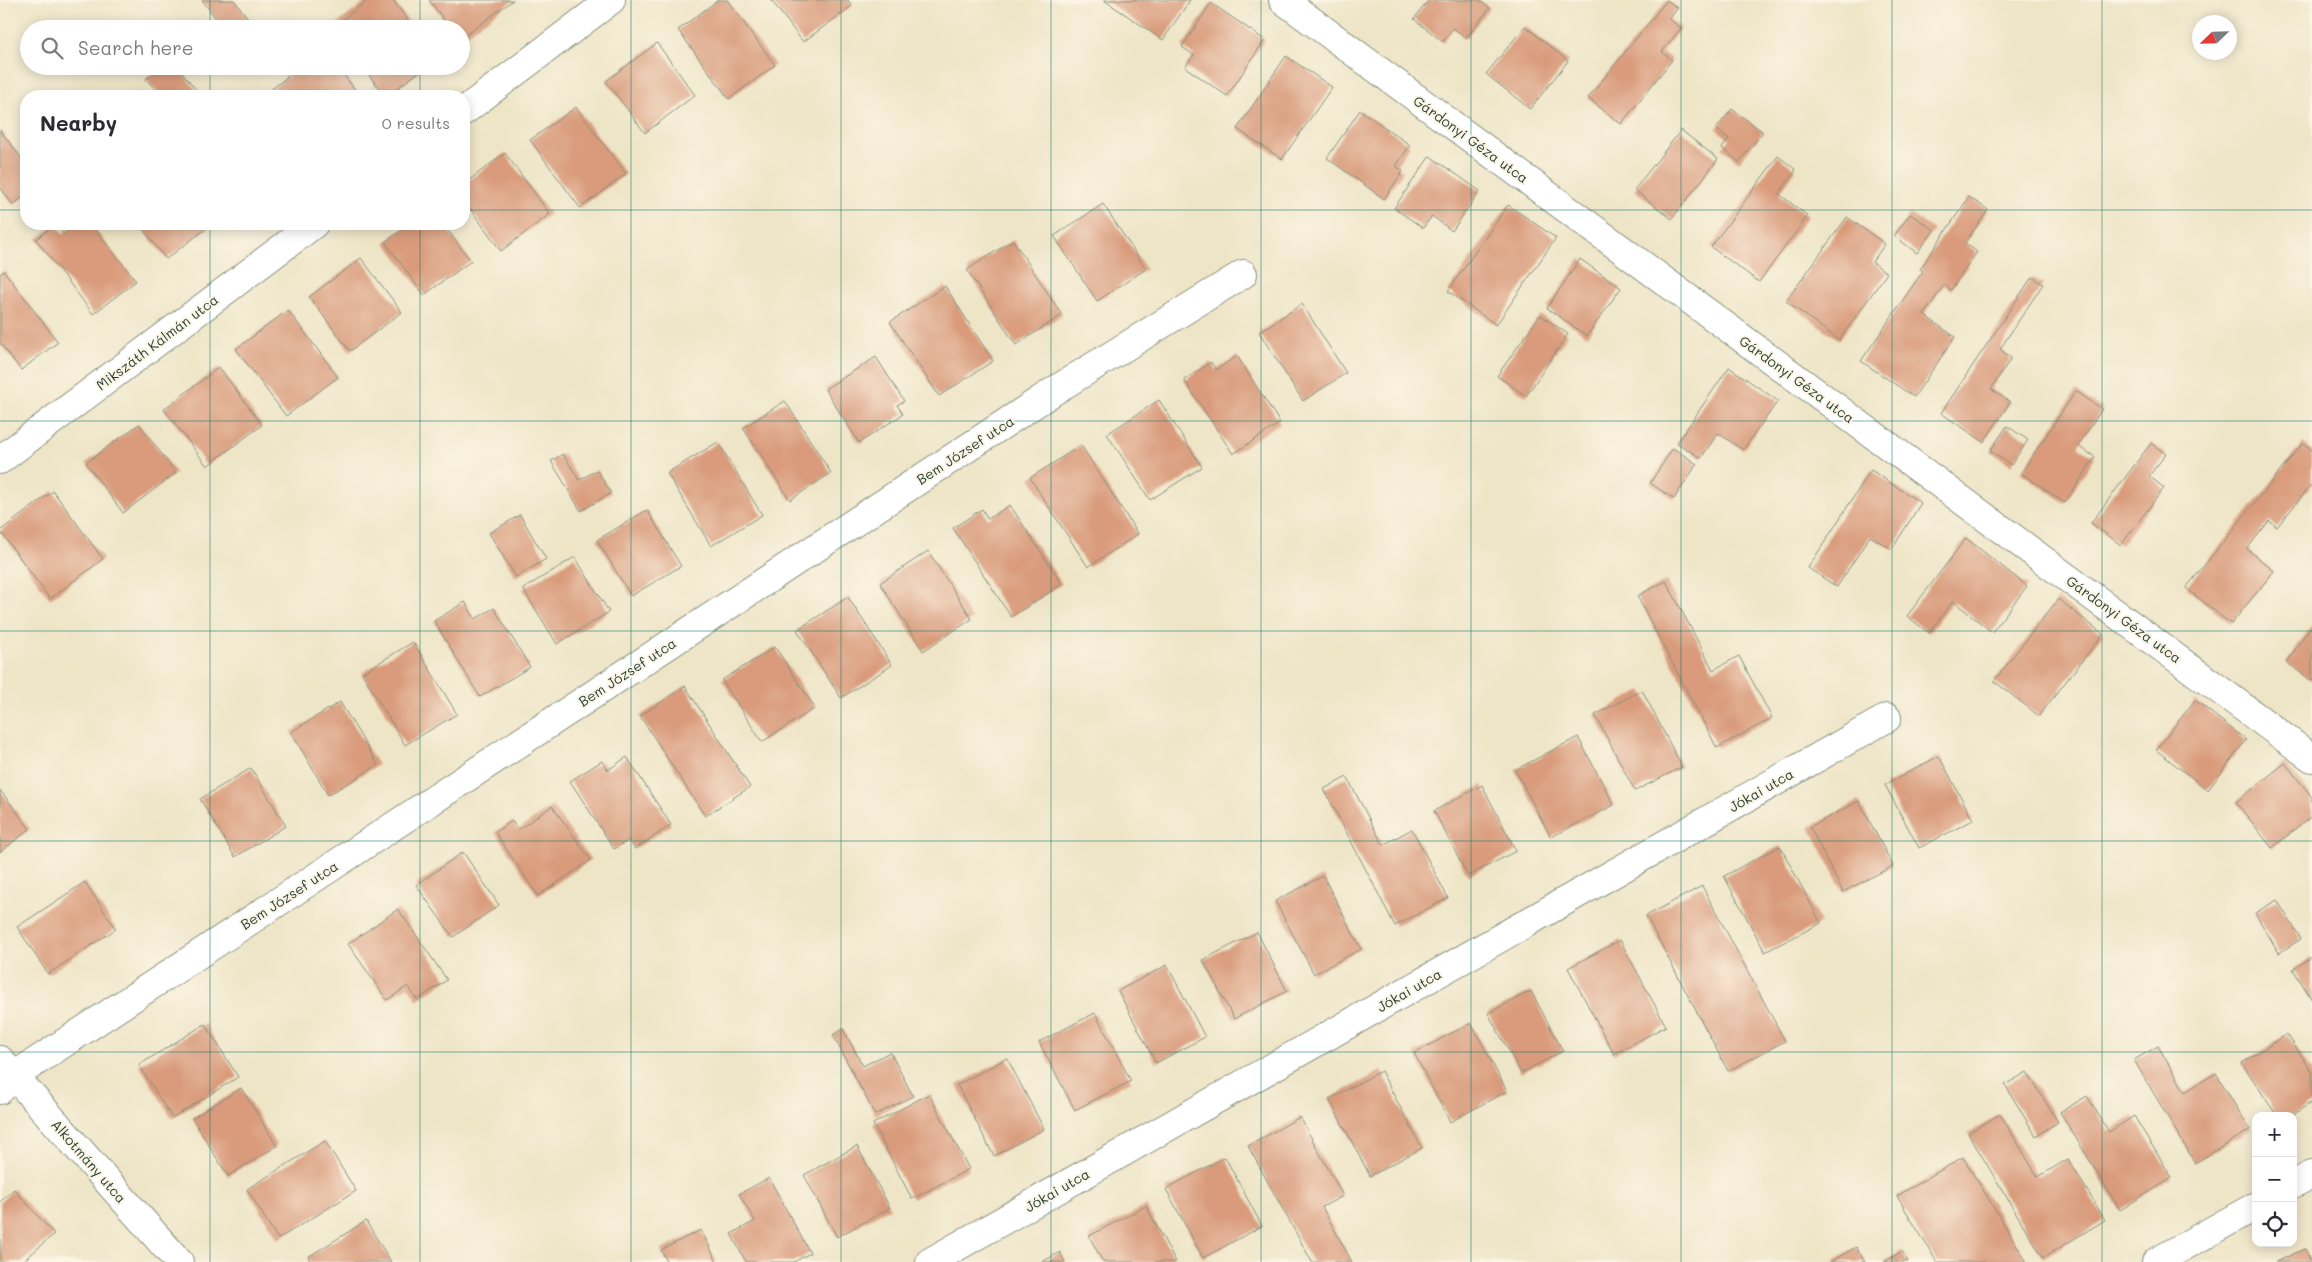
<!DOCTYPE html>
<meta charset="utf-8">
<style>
:root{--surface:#fff;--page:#f7f7f7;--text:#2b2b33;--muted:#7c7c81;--line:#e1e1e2}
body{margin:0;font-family:Mali,sans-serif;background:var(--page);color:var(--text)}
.controls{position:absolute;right:15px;bottom:15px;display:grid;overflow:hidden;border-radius:10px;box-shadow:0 2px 12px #0003}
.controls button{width:45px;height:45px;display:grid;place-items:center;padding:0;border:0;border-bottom:1px solid var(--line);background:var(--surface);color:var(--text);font:25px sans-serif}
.compass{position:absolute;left:2192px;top:15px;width:45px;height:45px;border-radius:50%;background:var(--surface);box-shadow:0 2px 12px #0003;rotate:247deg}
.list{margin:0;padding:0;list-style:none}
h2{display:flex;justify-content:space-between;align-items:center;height:65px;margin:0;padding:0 20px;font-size:21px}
h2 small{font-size:16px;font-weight:400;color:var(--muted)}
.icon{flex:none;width:28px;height:28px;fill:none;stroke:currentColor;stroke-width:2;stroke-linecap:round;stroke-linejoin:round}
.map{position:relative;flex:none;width:2312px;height:1262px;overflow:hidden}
.search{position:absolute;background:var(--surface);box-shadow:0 2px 12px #0003;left:20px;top:20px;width:450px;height:55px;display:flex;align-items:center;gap:12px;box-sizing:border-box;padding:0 18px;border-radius:28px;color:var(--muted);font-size:19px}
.panel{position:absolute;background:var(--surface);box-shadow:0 2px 12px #0003;left:20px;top:90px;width:450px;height:140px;border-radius:20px}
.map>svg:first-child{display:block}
</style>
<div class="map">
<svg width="2312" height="1262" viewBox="0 0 2312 1262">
<rect width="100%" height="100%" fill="#fcf5e5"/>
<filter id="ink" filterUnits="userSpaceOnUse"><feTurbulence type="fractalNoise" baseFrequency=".02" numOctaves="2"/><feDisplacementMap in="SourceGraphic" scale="10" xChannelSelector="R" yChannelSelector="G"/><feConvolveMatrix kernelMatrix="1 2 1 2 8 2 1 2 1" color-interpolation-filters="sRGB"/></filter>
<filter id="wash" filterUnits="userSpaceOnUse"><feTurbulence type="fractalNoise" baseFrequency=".0096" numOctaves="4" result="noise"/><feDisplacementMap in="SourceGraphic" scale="20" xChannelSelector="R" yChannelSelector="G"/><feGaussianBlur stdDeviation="1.12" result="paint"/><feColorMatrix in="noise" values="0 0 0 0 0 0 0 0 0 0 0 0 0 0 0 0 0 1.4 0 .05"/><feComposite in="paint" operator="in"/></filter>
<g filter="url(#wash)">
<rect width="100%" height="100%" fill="#eee5c7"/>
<g id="blocks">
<g fill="#d99b7c">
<path d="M202 0H234L251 22 242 29H224Z"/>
<path d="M368 0H393L414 29H334L333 27Z"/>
<path d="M429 0H513L461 39V29H451Z"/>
<path d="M718 0H727L775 65 729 99 678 30Z"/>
<path d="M771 0H848L852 6 803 42Z"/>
<path d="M1104 0H1190L1163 40Z"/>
<path d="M1429 0H1479L1490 8 1466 38 1453 28 1443 42 1414 19Z"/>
<path d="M1667 0 1678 8 1669 19 1681 28 1662 52 1672 60 1621 124 1588 98Z"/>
<path d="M1211 3 1265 40 1227 96 1185 67 1194 55 1182 47Z"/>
<path d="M1525 26 1568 61 1530 109 1486 74Z"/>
<path d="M657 43 695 95 645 133 606 81Z"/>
<path d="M1286 56 1332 87 1282 159 1237 129Z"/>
<path d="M162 66H177L201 96H161L146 79Z"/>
<path d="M301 66H337L360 96H271L268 92Z"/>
<path d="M362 66H427L387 96H385Z"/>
<path d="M576 107 626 174 580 208 530 140Z"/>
<path d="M1732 109 1763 132 1739 162 1722 148 1729 139 1716 129Z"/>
<path d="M1360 110 1410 145 1396 166 1403 171 1384 199 1327 158Z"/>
<path d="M0 130 26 164V195L13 205 0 187Z"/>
<path d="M1681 130 1718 159 1672 219 1634 190Z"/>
<path d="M505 153 550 214 501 251 464 200V184Z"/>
<path d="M1430 156 1480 191 1452 231 1432 216 1423 228 1394 208Z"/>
<path d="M1778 156 1796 170 1779 194 1808 216 1759 282 1711 247Z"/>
<path d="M1969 197 1988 210 1965 243 1977 252 1951 290 1944 285 1924 315 1955 337 1914 397 1861 361 1923 271 1920 269Z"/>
<path d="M1103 204 1146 269 1097 301 1054 236Z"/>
<path d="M1508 205 1556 238 1496 325 1448 291Z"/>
<path d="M1910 214 1934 230 1917 253 1894 236Z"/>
<path d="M1847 217 1885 244 1872 262 1887 273 1839 340 1786 301Z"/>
<path d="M56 224 63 234 76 224H91L136 281 93 314 36 239Z"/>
<path d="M139 224H210L211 225 166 259Z"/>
<path d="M410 224H443L471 261 424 295 385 242Z"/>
<path d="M1013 240 1062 315 1016 345 967 270Z"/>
<path d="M361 258 402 312 350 351 309 297Z"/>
<path d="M1580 259 1621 288 1587 336 1547 308Z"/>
<path d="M4 271 58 342 21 370 0 343V274Z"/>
<path d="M2032 277 2043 284 2000 349 2011 358 1991 389 2010 402 1984 442 1941 413Z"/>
<path d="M945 286 993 361 939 396 890 322Z"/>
<path d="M1302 304 1346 373 1303 401 1259 332Z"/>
<path d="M288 310 338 377 286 416 236 349Z"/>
<path d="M1540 315 1568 334 1526 396 1497 376Z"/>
<path d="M1237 356 1280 423 1233 454 1184 380 1211 362 1216 370Z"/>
<path d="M876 357 904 401 897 405 903 414 859 443 825 389Z"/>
<path d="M219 367 262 425 207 466 164 409Z"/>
<path d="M1729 367 1778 401 1743 450 1718 433 1701 458 1677 443Z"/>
<path d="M2076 391 2102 409 2078 446 2095 457 2065 503 2021 473Z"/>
<path d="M1159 400 1202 467 1150 500 1107 434Z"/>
<path d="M785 401 831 473 790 500 743 428Z"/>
<path d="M139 424 176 473 123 513 86 463Z"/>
<path d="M2007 426 2028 440 2011 465 1990 451Z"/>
<path d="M718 442 762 515 711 546 667 473Z"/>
<path d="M2151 443 2166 454 2149 476 2164 488 2121 545 2091 523Z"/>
<path d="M2303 443 2312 450V484L2277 527 2269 521 2247 549 2274 571 2231 624 2186 588Z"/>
<path d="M1081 445 1138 534 1088 567 1030 478Z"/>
<path d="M1673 448 1697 464 1674 499 1650 483Z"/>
<path d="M563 454 579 480 597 470 611 493 581 511 551 461Z"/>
<path d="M1871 470 1921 503 1892 549 1870 536 1837 587 1808 568Z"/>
<path d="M53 491 103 559 50 599 0 531Z"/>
<path d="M1010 505 1062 584 1011 617 953 528 982 509 988 519Z"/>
<path d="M647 510 681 566 631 596 597 540Z"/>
<path d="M520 515 546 559 516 577 489 533Z"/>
<path d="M1966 538 2027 586 1992 632 1953 601 1929 633 1907 616Z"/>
<path d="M928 551 972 619 923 651 880 583Z"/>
<path d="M575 557 609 612 557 644 523 589Z"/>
<path d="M1666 581 1713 670 1739 656 1772 718 1717 748 1637 596Z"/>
<path d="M848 597 892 665 841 698 797 630Z"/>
<path d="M2058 599 2103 634 2039 716 1994 681Z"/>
<path d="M465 602 475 619 494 608 530 667 480 697 434 621Z"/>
<path d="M2312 625V681L2286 662Z"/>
<path d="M413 642 457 714 405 745 362 673Z"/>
<path d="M775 647 815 708 762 742 722 680Z"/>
<path d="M685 686 750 787 705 816 640 716Z"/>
<path d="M1642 690 1682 767 1635 791 1595 715Z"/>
<path d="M2195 700 2246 740 2208 790 2156 750Z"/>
<path d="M340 702 378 765 328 795 291 732Z"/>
<path d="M1578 737 1614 805 1551 837 1515 770Z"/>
<path d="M1939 756 1973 820 1919 848 1885 785Z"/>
<path d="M627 757 671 825 635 849 629 840 614 849 570 781 602 761 608 770Z"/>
<path d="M2285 763 2312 797V816L2272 848 2236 802Z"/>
<path d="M251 768 286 826 235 857 200 799Z"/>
<path d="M1347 777 1383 845 1412 829 1448 898 1395 926 1324 789Z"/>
<path d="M1482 785 1516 851 1468 876 1434 811Z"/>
<path d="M0 790 30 829 0 852Z"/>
<path d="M1859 801 1893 866 1843 892 1810 827Z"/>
<path d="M552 806 591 860 538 896 495 832 512 821 518 830Z"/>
<path d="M1780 846 1821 923 1765 952 1724 876Z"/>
<path d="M463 852 499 905 453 937 416 885Z"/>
<path d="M1323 876 1361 949 1314 974 1275 901Z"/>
<path d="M85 882 116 929 48 974 17 927Z"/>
<path d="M1702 886 1785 1041 1728 1071 1646 916Z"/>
<path d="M2277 900 2301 939 2279 953 2255 913Z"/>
<path d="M398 909 447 980 417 1000 408 986 387 1000 348 944Z"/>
<path d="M1257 932 1287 991 1234 1019 1203 960Z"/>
<path d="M1620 940 1666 1026 1614 1054 1568 968Z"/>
<path d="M2312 957V1000L2293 969Z"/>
<path d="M1167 965 1205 1037 1156 1063 1118 991Z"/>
<path d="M1531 991 1563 1051 1521 1073 1488 1013Z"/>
<path d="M1095 1013 1131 1081 1075 1110 1039 1042Z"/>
<path d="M1471 1023 1507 1091 1450 1122 1414 1053Z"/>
<path d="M205 1024 238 1077 172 1118 139 1065Z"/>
<path d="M843 1029 863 1066 890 1052 913 1096 875 1115 833 1035Z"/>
<path d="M2287 1034 2312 1072V1102L2291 1116H2277L2242 1063Z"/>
<path d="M2158 1046 2185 1092 2216 1073 2250 1130 2195 1163 2134 1060Z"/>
<path d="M1007 1058 1044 1129 994 1156 957 1085Z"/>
<path d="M1381 1071 1422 1148 1370 1176 1329 1099Z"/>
<path d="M2027 1072 2058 1122 2036 1136 2005 1085Z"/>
<path d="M241 1088 277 1146 228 1176 192 1118Z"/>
<path d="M929 1094 969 1169 912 1199 873 1124Z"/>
<path d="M2087 1096 2109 1132 2134 1116 2172 1178 2120 1210 2060 1112Z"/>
<path d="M2000 1114 2038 1177 2068 1159 2105 1220 2043 1258 1968 1133Z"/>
<path d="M1300 1117 1343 1196 1322 1207 1352 1262H1312L1248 1146Z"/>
<path d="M325 1141 356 1191 278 1239 247 1189Z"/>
<path d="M857 1146 890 1208 837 1237 804 1175Z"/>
<path d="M1225 1157 1262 1226 1203 1258 1166 1189Z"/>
<path d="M1963 1157 2027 1262H1937L1897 1196Z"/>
<path d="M769 1178 810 1253 794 1262H746L731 1234 755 1221 739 1194Z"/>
<path d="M14 1189 54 1234 22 1262H0V1202Z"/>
<path d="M1146 1206 1176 1262H1103L1089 1236Z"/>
<path d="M366 1221 391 1262H311L308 1257Z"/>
<path d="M701 1230 717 1262H667L661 1250Z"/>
<path d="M1856 1247 1865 1262H1830Z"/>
<path d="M2305 1249 2311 1262H2275Z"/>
<path d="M1902 1251 1908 1262H1884Z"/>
<path d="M1060 1252 1065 1262H1042Z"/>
</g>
</g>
</g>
<g filter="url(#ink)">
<use href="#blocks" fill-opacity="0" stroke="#86917e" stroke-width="1"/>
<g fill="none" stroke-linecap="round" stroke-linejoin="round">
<g stroke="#86917e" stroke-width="30">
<g id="minor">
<path d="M1283 0 2312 758"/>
<path d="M464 111 611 0"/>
<path d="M0 460 314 224"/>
<path d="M0 1060 179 1262"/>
<path d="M0 1090 14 1076 1057 389 1243 274"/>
<path d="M2293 1184 2312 1174"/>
<path d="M930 1262 1887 718"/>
<path d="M2156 1262 2256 1206"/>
</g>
</g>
<use href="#minor" stroke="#fff" stroke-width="28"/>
</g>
</g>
<path fill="none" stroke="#0f766e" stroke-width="1" stroke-opacity="0.55" d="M210 0V29M420 0V29M631 0V1262M841 0V1262M1051 0V1262M1261 0V1262M1471 0V1262M1681 0V1262M1892 0V1262M2102 0V1262M210 66V96M420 66V96M0 210H26M464 210H2312M210 224V1262M420 224V1262M0 421H2312M0 631H2312M0 841H2312M0 1052H2312"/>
<g text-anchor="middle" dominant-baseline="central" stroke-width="4" stroke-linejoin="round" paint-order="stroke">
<g font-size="14" fill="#1f3d34" stroke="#fcf5e5">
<text transform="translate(1471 139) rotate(36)">Gárdonyi Géza utca</text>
<text transform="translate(157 342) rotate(-37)">Mikszáth Kálmán utca</text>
<text transform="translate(1797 379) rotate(36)">Gárdonyi Géza utca</text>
<text transform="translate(965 450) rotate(-33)">Bem József utca</text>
<text transform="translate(2124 619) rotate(36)">Gárdonyi Géza utca</text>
<text transform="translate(627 672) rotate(-33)">Bem József utca</text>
<text transform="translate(1761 790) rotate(-30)">Jókai utca</text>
<text transform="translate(289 895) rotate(-33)">Bem József utca</text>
<text transform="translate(1409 990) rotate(-30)">Jókai utca</text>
<text transform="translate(89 1161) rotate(49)">Alkotmány utca</text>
<text transform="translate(1057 1190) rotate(-30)">Jókai utca</text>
</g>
</g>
</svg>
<div class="controls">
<button>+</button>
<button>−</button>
<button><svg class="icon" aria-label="locate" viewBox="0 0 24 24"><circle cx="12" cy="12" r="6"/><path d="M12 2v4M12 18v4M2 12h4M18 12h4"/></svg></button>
</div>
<svg class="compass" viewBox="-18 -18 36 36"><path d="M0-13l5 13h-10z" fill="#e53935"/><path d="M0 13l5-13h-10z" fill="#7c7c81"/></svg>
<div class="search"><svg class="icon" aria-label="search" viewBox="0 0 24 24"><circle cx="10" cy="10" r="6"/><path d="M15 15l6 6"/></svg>Search here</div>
<section class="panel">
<h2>Nearby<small>0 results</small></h2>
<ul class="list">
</ul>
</section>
</div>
